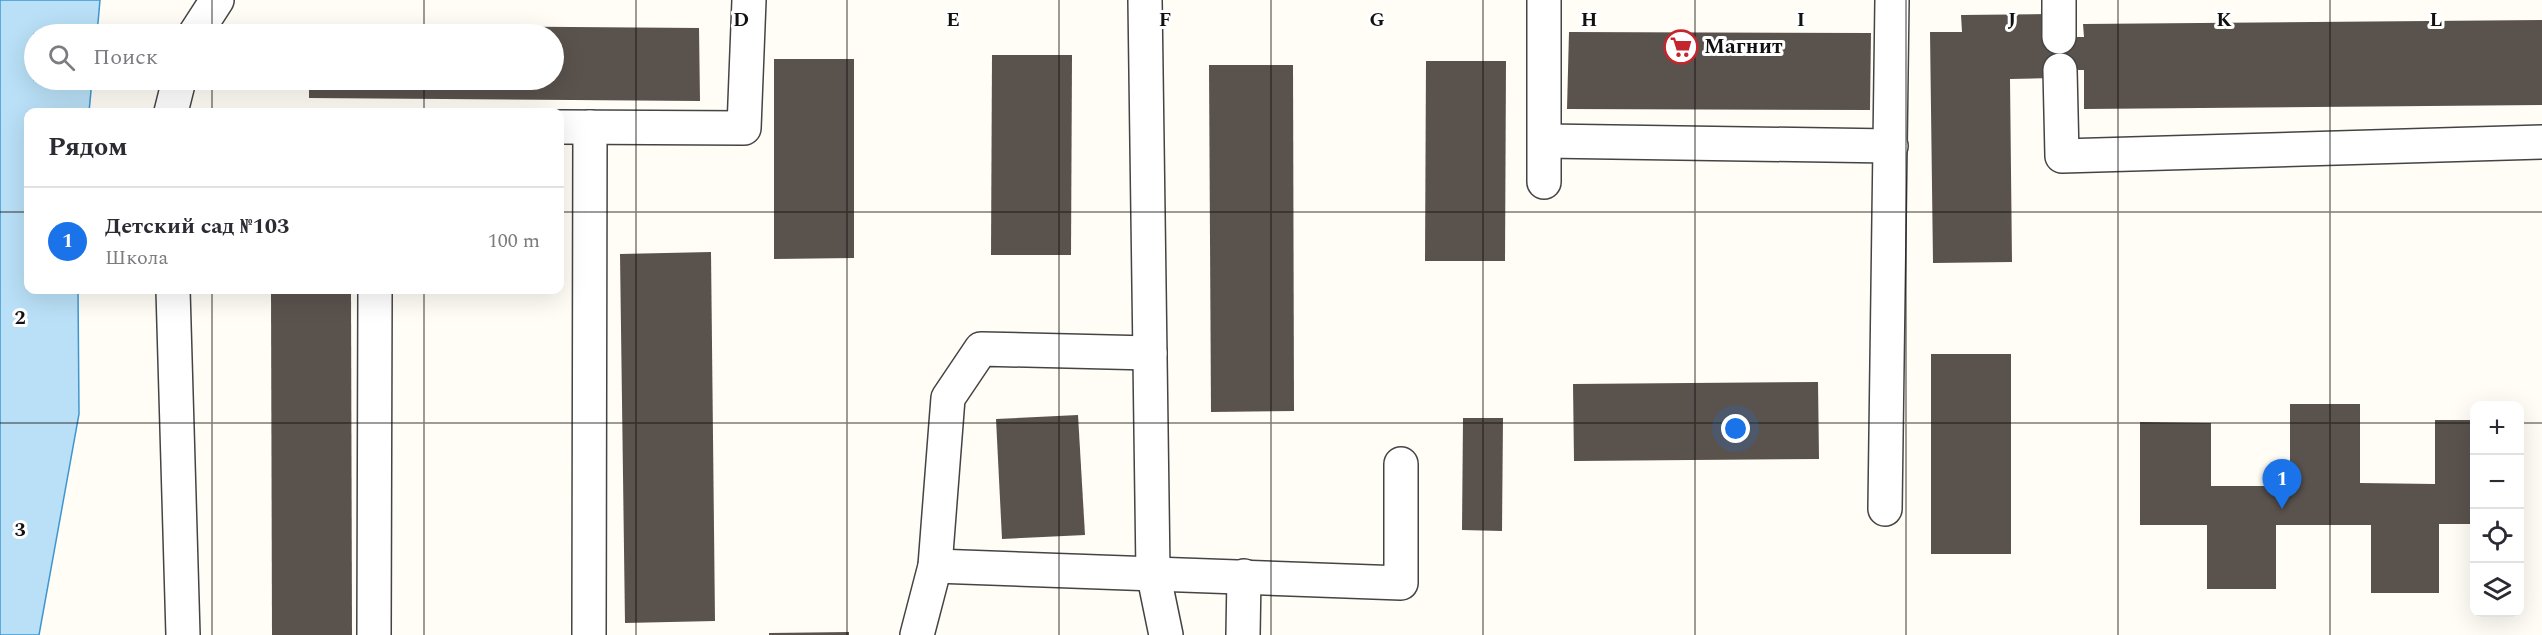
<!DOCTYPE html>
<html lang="ru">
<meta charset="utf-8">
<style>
:root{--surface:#fff;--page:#f2f2f3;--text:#2b2b33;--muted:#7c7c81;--line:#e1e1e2;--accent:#1a73e8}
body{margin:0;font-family:Spectral,serif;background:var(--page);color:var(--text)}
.controls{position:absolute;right:18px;bottom:18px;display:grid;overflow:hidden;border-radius:12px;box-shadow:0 6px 24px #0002}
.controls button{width:54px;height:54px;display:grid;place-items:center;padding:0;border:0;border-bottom:2px solid var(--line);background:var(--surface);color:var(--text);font:30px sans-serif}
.you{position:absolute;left:1736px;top:429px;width:21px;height:21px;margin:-15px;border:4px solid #fff;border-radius:50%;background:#1a73e8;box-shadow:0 0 0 9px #1a73e833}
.badge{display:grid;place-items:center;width:39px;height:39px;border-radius:50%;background:var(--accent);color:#fff;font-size:20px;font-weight:700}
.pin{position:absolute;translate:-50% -50px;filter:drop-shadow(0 2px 3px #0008)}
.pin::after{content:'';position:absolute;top:32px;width:21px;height:18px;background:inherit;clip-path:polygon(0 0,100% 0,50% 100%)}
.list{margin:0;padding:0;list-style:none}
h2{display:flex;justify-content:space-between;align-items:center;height:78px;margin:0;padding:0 24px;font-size:26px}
h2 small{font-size:20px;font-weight:400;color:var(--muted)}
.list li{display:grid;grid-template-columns:39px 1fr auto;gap:18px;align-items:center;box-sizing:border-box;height:108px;padding:0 24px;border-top:2px solid var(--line)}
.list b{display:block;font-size:22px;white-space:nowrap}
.list p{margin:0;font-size:20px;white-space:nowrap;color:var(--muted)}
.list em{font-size:20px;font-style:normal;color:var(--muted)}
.icon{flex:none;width:33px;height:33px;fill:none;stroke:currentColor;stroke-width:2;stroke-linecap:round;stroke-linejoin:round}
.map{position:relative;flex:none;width:2542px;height:635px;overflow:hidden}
.search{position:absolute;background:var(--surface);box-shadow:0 6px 24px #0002;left:24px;top:24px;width:540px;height:66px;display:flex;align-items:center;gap:15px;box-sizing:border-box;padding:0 21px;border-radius:33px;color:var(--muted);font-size:22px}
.panel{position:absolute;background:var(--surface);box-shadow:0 6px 24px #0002;left:24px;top:108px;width:540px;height:186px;border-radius:12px}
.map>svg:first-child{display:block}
</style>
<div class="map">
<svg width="2542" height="635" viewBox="0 0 2542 635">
<rect width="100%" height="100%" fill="#fffdf5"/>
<path fill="#b9e0f7" stroke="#3f96cf" stroke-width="1.5" d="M0 0H100L97 34H34V80H92L89 112H28V290H78L79 414 39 635H0Z"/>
<g fill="#5a524d">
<path d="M2049 14V37H2084L2083 24 2542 20V105L2084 109V70H2052V78L2010 79 2012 262 1933 263 1930 32H1962L1961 15Z"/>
<path d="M309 25 699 28 700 101 309 98V80H554V34H309Z"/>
<path d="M1569 32 1871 33 1870 110 1567 109Z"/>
<path d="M992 55H1072L1071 255H991Z"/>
<path d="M774 59H854V258L774 259Z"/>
<path d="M1426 61H1506L1505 261H1425Z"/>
<path d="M1209 65H1293L1294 411 1211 412Z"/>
<path d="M711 252 715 621 625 623 620 254Z"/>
<path d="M271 290H351L352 635H272Z"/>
<rect x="1931" y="354" width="80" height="200"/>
<path d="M1818 382 1819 459 1574 461 1573 384Z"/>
<path d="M2290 404H2360V483L2435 484V420H2474V524H2439V593H2371V525H2276V589H2207V525H2140V422L2211 423V486H2290Z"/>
<path d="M1078 415 1085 535 1002 539 996 419Z"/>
<path d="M1463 418H1503L1502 531 1462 530Z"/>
<path d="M849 632V635H769V633Z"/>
</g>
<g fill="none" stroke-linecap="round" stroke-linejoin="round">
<g stroke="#444" stroke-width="36">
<g id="minor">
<path d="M1145 0 1153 572 1166 635"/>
<path d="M2059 0V37"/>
<path d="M195 34 217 0"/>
<path d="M2060 70 2062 156 2542 142"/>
<path d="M171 112 179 80"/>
<path d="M560 127 744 128 749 0"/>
<path d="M1545 141 1891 146"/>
<path d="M1544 182V0"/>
<path d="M173 290 183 635"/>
<path d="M1885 509 1892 0"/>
<path d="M935 566 1401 583V464"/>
<path d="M374 635 375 290"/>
<path d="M589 635 590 127"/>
<path d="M917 635 935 566 948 398 981 349 1150 353"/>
<path d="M1243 635 1244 576"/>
</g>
</g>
<use href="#minor" stroke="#fff" stroke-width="33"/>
</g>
<path fill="none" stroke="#111" stroke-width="1.5" stroke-opacity="0.55" d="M212 0V34M424 0V34M636 0V635M847 0V635M1059 0V635M1271 0V635M1483 0V635M1695 0V635M1906 0V635M2118 0V635M2330 0V635M212 80V112M424 80V112M0 212H28M560 212H2542M212 290V635M424 290V635M0 423H2474M2520 423H2542"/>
<defs>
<g id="supermarket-ring" transform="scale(1.725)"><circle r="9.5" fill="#fff" stroke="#c4262e" stroke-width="1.5"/><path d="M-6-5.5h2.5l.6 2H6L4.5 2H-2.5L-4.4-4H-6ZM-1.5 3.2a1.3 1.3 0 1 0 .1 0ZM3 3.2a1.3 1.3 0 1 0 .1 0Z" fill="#c4262e"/></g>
</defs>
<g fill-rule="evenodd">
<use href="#supermarket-ring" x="1681" y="47"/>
</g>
<g text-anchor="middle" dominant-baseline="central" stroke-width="6" stroke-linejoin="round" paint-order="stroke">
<g font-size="21" font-weight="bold" fill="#111" stroke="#fff" text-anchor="start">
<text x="1704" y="47">Магнит</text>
</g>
</g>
<g font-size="20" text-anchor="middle" font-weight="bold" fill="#111" stroke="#fff" stroke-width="6" stroke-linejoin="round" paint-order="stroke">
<text x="741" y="26">D</text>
<text x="953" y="26">E</text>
<text x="1165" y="26">F</text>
<text x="1377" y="26">G</text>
<text x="1589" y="26">H</text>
<text x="1801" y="26">I</text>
<text x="2012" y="26">J</text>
<text x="2224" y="26">K</text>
<text x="2436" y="26">L</text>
<text x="20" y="324">2</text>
<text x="20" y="536">3</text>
</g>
</svg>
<div class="controls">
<button>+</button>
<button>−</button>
<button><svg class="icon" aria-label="locate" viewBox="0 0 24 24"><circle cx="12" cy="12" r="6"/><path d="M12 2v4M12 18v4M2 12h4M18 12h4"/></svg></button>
<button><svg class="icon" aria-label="layers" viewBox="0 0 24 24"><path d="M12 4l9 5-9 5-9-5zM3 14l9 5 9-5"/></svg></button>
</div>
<div class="you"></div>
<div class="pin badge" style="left:2282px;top:509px">1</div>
<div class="search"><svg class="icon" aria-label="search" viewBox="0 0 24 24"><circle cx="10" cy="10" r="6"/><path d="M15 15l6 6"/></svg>Поиск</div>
<section class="panel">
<h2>Рядом<small></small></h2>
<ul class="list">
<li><span class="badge">1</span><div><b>Детский сад №103</b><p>Школа</p></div><em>100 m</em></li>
</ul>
</section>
</div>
